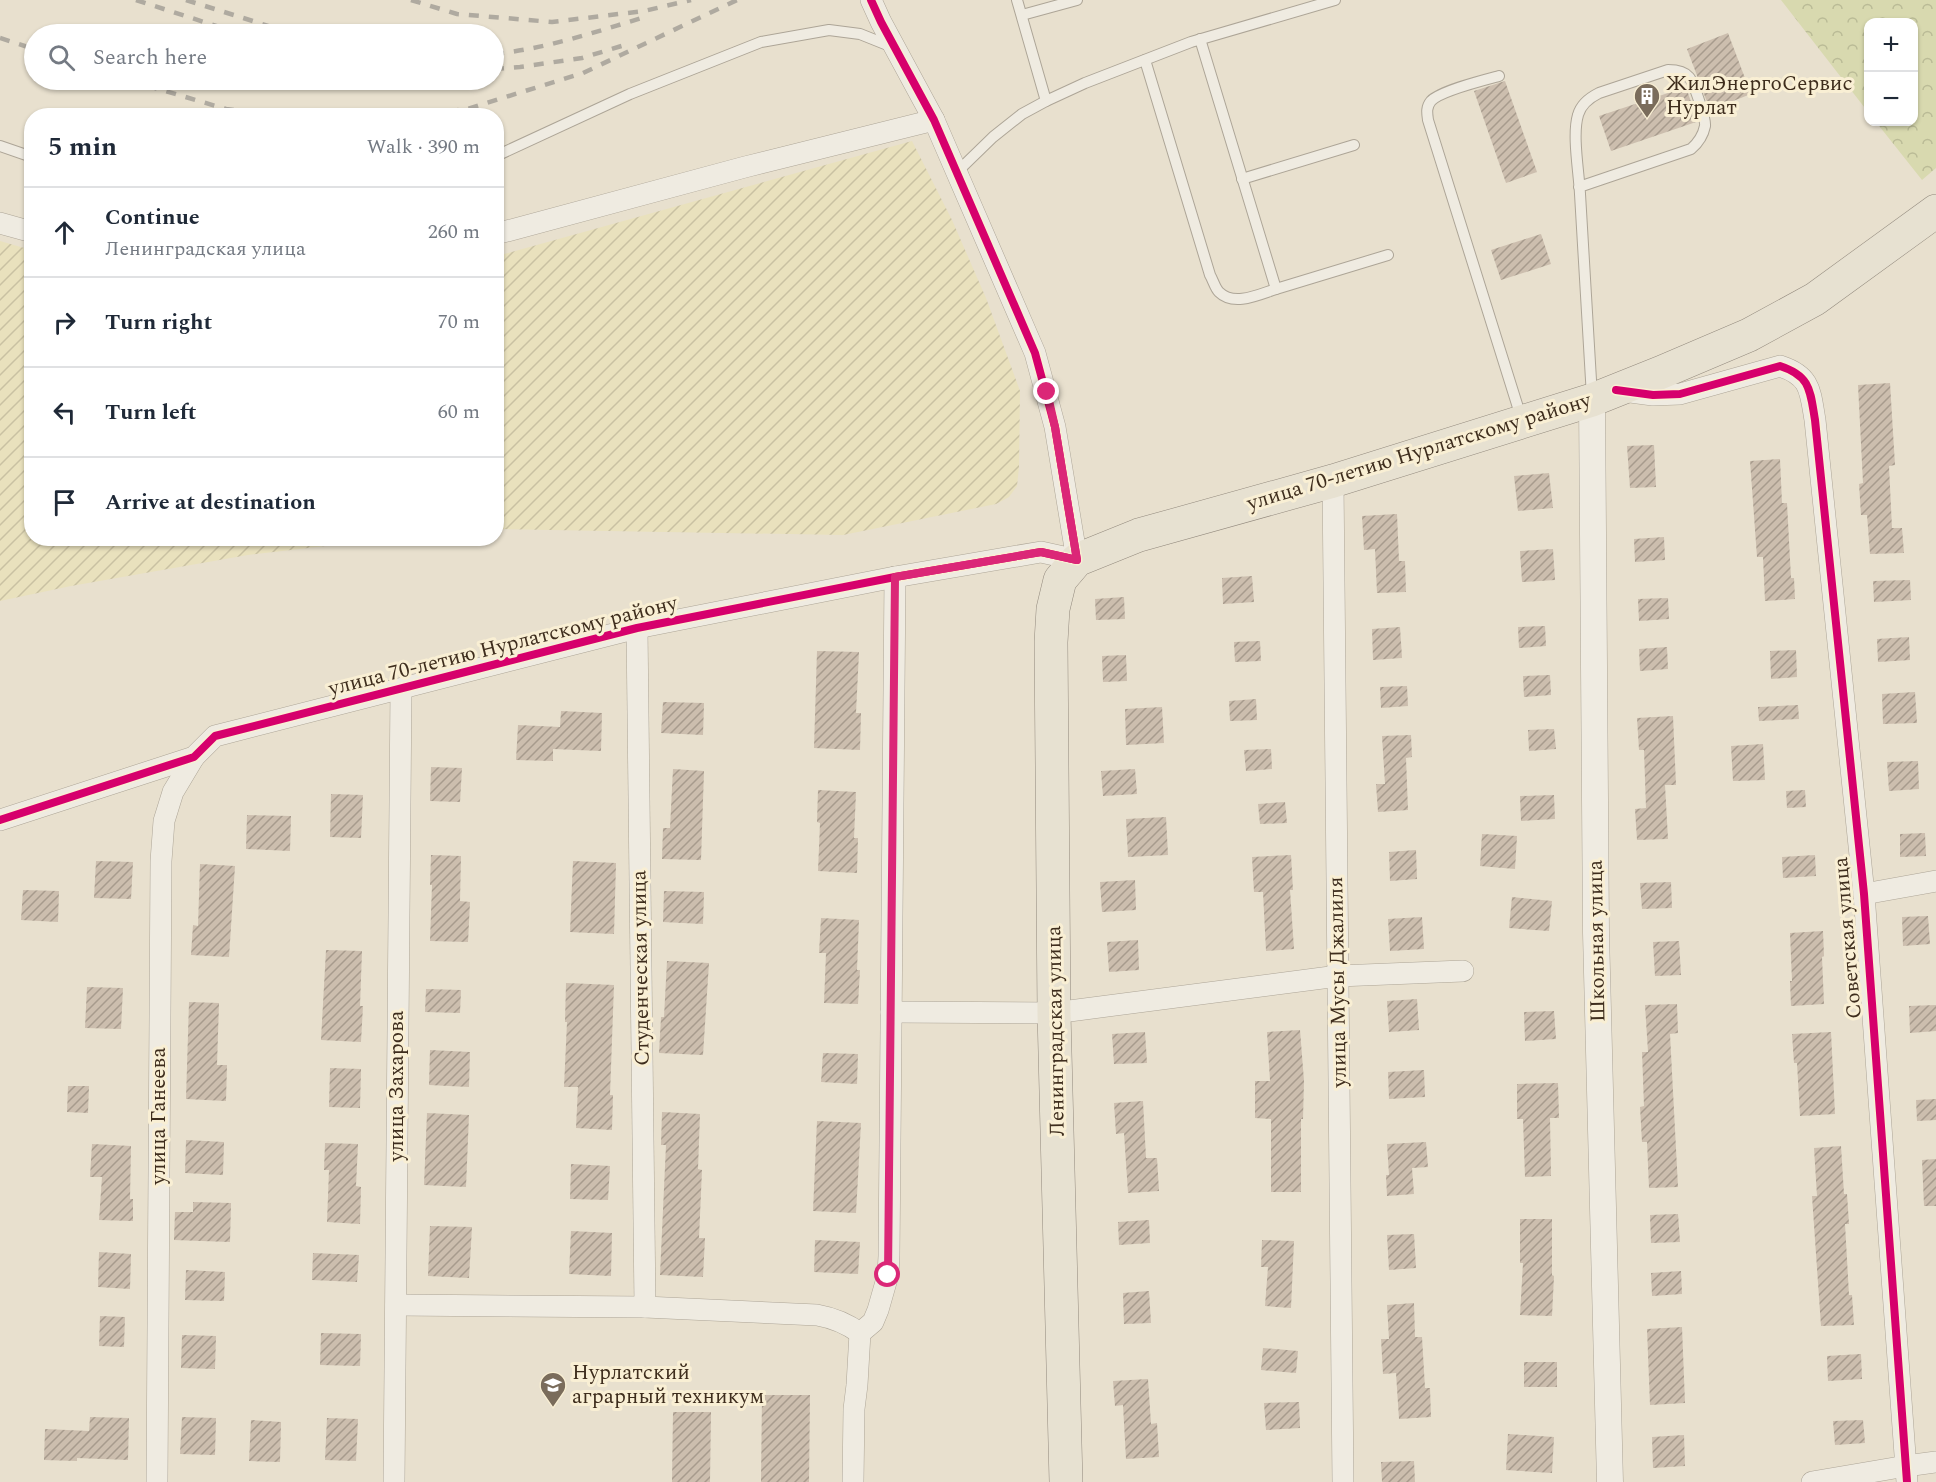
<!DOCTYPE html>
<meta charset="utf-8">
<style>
:root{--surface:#fff;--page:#f6f6f7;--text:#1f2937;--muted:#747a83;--line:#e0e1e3}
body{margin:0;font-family:Spectral,serif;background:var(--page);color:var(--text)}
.controls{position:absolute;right:18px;top:18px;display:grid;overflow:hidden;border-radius:12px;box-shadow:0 2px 4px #0004}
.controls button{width:54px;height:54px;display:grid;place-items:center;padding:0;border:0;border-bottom:2px solid var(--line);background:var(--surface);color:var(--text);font:30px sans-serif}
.stop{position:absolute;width:18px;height:18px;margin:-14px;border:4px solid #db2777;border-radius:50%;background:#fff}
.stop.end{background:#db2777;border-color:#fff;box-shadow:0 2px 6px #0008}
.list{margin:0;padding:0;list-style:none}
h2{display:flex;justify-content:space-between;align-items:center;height:78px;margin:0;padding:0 24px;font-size:26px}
h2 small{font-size:20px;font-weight:400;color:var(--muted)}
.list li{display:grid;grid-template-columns:39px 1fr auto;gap:18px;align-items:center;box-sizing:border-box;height:90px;padding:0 24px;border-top:2px solid var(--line)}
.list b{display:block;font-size:22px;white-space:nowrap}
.list p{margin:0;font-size:20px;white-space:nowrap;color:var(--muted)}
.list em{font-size:20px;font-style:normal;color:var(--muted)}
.icon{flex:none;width:33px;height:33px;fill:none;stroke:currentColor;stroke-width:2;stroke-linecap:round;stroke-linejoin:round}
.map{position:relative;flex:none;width:1936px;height:1482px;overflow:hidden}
.search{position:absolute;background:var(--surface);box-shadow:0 2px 4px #0004;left:24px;top:24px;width:480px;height:66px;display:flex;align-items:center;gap:15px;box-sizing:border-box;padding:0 21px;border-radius:33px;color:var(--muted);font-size:22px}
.panel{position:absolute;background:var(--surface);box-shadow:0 2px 4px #0004;left:24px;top:108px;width:480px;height:438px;border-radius:24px}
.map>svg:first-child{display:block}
</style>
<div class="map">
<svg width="1936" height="1482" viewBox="0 0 1936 1482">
<defs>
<pattern id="farmland-furrows" width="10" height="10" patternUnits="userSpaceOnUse" patternTransform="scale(1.5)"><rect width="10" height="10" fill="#e9e1bd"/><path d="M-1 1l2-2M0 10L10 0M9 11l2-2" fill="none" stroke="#c9c1a2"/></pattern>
<pattern id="forest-crowns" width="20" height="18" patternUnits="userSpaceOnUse" patternTransform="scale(1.5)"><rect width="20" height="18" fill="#d8d9af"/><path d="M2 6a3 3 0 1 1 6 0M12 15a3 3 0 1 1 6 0" fill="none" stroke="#babb96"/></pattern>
<pattern id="building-hatch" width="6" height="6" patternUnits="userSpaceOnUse" patternTransform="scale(1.5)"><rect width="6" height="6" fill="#ccbeae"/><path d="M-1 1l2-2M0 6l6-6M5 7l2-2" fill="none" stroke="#a79b8d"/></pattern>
</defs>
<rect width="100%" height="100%" fill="#e8e0ce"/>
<g fill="url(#farmland-furrows)">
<path d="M912 141 952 220 986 298 1020 391 1019 467 1017 486 1009 497 996 504 843 535 497 529V256Z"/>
<path d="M0 241 31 250 32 538 386 539 248 555 71 586 0 601Z"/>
</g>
<path fill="url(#forest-crowns)" d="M1781 0H1936V168L1922 180 1876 122H1914V22H1868V112Z"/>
<g fill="url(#building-hatch)">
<path d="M1728 33 1751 94 1710 110 1687 49Z"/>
<path d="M1505 81 1537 172 1506 183 1474 91Z"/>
<path d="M1686 87 1694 111 1696 115 1694 116 1696 122 1611 151 1599 116Z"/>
<path d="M1541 234 1551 264 1501 280 1491 250Z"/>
<path d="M1890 383 1895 465 1889 466 1892 528H1902L1904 553 1870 554 1867 515H1861L1859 484 1863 483 1858 385Z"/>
<path d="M1654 445 1656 487 1630 488 1627 446Z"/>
<path d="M1780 459 1782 503H1787L1791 578H1794L1795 599 1765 601 1763 557H1757L1750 461Z"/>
<path d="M1549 473 1553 508 1518 511 1514 476Z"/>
<path d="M1397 514 1399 561H1405L1406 592 1377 593 1375 549 1364 550 1362 516Z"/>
<path d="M1664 537 1665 560 1635 562 1634 539Z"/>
<path d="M1553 549 1555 580 1522 582 1520 551Z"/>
<path d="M1252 576 1254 602 1223 604 1222 578Z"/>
<path d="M1910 580 1911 600 1874 602 1873 581Z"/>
<path d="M1124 597 1125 619 1096 620 1095 599Z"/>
<path d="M1668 598 1669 619 1639 621 1638 599Z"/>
<path d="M1545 626 1546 646 1519 648 1518 627Z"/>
<path d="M1400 627 1402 658 1373 660 1372 629Z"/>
<path d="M1909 637 1910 660 1878 662 1877 639Z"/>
<path d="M1260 641 1261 661 1235 662 1234 642Z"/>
<path d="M1667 647 1668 669 1640 671 1639 649Z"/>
<path d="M1796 650 1797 677 1771 679 1770 651Z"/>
<path d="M817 651 859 652 856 713H861L860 750 814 748Z"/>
<path d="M1126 655 1127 681 1103 682 1102 656Z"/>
<path d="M1550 675 1551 695 1524 697 1523 676Z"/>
<path d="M1407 686 1408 706 1381 708 1380 687Z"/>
<path d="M1915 692 1917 723 1883 724 1882 694Z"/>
<path d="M1256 699 1257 720 1230 721 1229 701Z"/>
<path d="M663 702 704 703 703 735 661 733Z"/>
<path d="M1798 705 1799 719 1759 721 1758 707Z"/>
<path d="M1162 707 1164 743 1126 745 1125 709Z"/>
<path d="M561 711 602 713 601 751 553 749V761L516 760 518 725 560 727Z"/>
<path d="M1673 716 1676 785H1665L1668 839 1637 840 1635 809 1646 808 1644 750H1639L1637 718Z"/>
<path d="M1554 729 1556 749 1529 751 1528 730Z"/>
<path d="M1411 735 1412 757 1406 758 1408 810 1378 812 1376 784H1385L1382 736Z"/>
<path d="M1763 744 1765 780 1733 781 1731 746Z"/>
<path d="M1271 749 1272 769 1246 771 1244 750Z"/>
<path d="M1918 761 1919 789 1889 791 1887 762Z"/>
<path d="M431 767 462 768 460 802 430 801Z"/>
<path d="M673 769 704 771 701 860 662 859 663 828H670Z"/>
<path d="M1135 769 1137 794 1103 796 1101 771Z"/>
<path d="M818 790 856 792 854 838H858L857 873 818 871 820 823 817 822Z"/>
<path d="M1805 790 1806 807 1787 808 1786 791Z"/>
<path d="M331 794 363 795 361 838 330 837Z"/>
<path d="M1554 795 1555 819 1521 821 1520 796Z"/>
<path d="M1285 802 1287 823 1260 824 1258 804Z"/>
<path d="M247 815 291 816 290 851 246 849Z"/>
<path d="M1166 817 1168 855 1128 857 1126 819Z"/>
<path d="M1925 833 1926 856 1900 857V834Z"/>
<path d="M1482 834 1517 836 1515 869 1480 866Z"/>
<path d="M1416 850 1417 879 1390 881 1389 852Z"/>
<path d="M431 855 461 856 460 901 470 902 468 942 430 941 432 885H430Z"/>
<path d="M1291 855 1293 890H1290L1294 949 1266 951 1263 892H1254L1252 857Z"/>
<path d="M1815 855 1816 876 1783 878 1782 857Z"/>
<path d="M96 861 133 862 131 899 94 898Z"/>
<path d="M573 861 616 863 614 934 570 932Z"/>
<path d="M200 864 235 866 229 957 191 955 193 925 198 926Z"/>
<path d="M1135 880 1136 910 1102 912 1100 882Z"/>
<path d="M1671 882 1672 908 1642 909 1640 883Z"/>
<path d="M23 890 59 891 58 922 21 920Z"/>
<path d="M664 891 704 892 703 924 663 922Z"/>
<path d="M1512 897 1552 901 1549 931 1509 928Z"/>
<path d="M1928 916 1930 944 1903 946 1902 917Z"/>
<path d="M1422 917 1424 949 1390 951 1388 919Z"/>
<path d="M821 918 859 920 857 970H860L858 1004 824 1003 826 953H819Z"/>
<path d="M1823 931 1824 956 1822 957 1824 1004 1791 1006 1790 981H1792L1790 933Z"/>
<path d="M1138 940 1139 970 1109 972 1107 942Z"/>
<path d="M1679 941 1681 975 1655 976 1653 942Z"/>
<path d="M326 950 362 951 360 1006H363L361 1042 321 1040Z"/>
<path d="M667 961 709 963 703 1055 659 1053 661 1017H664Z"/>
<path d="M566 983 614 985 610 1095H613L612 1130 576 1128 578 1087H564L567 1022H565Z"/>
<path d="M87 987 123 988 121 1029 85 1028Z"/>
<path d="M426 989 461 990 460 1013 425 1012Z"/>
<path d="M1417 999 1419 1030 1389 1032 1387 1001Z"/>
<path d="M189 1002 219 1003 217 1065H227L226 1101 186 1099Z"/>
<path d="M1677 1004 1678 1033 1670 1034 1678 1187 1649 1188 1647 1142H1642L1640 1107 1644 1106 1642 1052H1648L1645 1005Z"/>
<path d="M1936 1005V1031L1910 1033 1909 1006Z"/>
<path d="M1554 1011 1556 1039 1525 1041 1524 1012Z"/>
<path d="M1300 1030 1304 1081 1303 1119H1301V1192H1271V1119L1255 1118V1081H1270L1267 1032Z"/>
<path d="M1145 1032 1147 1063 1114 1064 1112 1034Z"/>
<path d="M1831 1032 1835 1114 1800 1116 1797 1063H1794L1792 1034Z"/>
<path d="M430 1050 470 1052 469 1087 429 1085Z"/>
<path d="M823 1053 858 1054 857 1084 821 1082Z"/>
<path d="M330 1068 361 1069 360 1108 329 1107Z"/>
<path d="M1424 1070 1425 1097 1389 1099 1388 1072Z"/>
<path d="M1558 1083 1559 1118H1550L1551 1176 1525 1177 1523 1119H1517V1084Z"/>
<path d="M68 1086H89L88 1113 67 1112Z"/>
<path d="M1936 1099V1120L1917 1121 1916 1100Z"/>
<path d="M1143 1101 1146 1158H1157L1159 1191 1128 1193 1124 1133 1116 1134 1114 1103Z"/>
<path d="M662 1112 700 1114 698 1169 702 1170 699 1238H705L703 1277 660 1275 666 1145H661Z"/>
<path d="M427 1113 469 1115 466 1187 424 1185Z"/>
<path d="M817 1121 861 1123 856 1213 813 1211Z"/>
<path d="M186 1140 224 1142 223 1175 185 1173Z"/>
<path d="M1426 1142 1428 1167 1412 1168 1414 1194 1387 1196 1386 1175H1389L1387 1144Z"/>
<path d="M325 1143 358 1144 356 1186 361 1187 360 1224 327 1222 329 1170H324Z"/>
<path d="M92 1144 131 1146 130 1199H133V1221L99 1220 102 1177H90Z"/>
<path d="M1841 1146 1844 1194H1847L1849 1224H1845L1849 1295H1852L1854 1325 1821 1326 1812 1196H1817L1814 1148Z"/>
<path d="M1936 1159V1206H1924L1922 1160Z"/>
<path d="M571 1164 610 1166 608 1200 570 1199Z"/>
<path d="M193 1202 231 1203 230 1242 174 1240 175 1212H193Z"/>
<path d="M1678 1214 1680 1242 1651 1243 1650 1215Z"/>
<path d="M1520 1219H1552V1275L1554 1276 1552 1316 1520 1315 1523 1263H1520Z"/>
<path d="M1149 1220 1150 1243 1119 1245 1118 1222Z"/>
<path d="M430 1226 472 1227 469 1278 428 1276Z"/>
<path d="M571 1231 612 1233 611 1276 569 1274Z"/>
<path d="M1414 1234 1416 1268 1389 1270 1387 1235Z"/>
<path d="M815 1240 860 1242 858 1274 814 1272Z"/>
<path d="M1262 1240 1294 1241 1291 1308 1265 1306 1268 1267H1261Z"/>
<path d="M99 1252 131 1254 130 1289 98 1287Z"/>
<path d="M313 1253 359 1255 357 1282 312 1280Z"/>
<path d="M186 1270 225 1272 224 1301 185 1300Z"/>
<path d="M1681 1271 1682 1294 1652 1296 1651 1273Z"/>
<path d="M1149 1291 1151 1323 1124 1324 1123 1293Z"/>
<path d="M1414 1303 1415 1337H1422L1425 1388H1430L1431 1417 1399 1419 1396 1373 1383 1374 1381 1339H1389L1387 1305Z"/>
<path d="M100 1316 125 1317 124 1347 99 1346Z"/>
<path d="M1682 1327 1685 1403 1650 1405 1647 1329Z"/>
<path d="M321 1333 361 1334 360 1366 320 1365Z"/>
<path d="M182 1335 216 1336 215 1369 181 1368Z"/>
<path d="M1263 1348 1298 1351 1296 1373 1261 1370Z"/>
<path d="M1861 1354 1862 1379 1828 1381 1827 1356Z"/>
<rect x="1524" y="1362" width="33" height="25"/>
<path d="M1148 1379 1151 1424 1157 1423 1159 1457 1126 1459 1123 1405 1115 1406 1113 1381Z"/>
<path d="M762 1395H810L809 1482H761Z"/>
<path d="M1299 1402 1300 1428 1266 1430 1264 1403Z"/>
<path d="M673 1412H711L710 1482H672Z"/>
<path d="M90 1417 129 1418 128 1460 77 1458V1461L44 1460 45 1429 89 1431Z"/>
<path d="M182 1417 216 1418 215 1455 180 1454Z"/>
<path d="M327 1418 358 1419 356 1461 325 1460Z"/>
<path d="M251 1420 281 1422 280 1462 249 1461Z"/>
<path d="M1863 1420 1865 1443 1835 1445 1833 1421Z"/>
<path d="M1508 1434 1554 1437 1552 1473 1506 1470Z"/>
<path d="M1684 1435 1685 1466 1653 1468 1652 1437Z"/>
<path d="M1414 1461 1415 1482H1382L1381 1462Z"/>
</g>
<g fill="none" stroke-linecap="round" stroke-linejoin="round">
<g stroke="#ada597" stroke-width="12">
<g id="service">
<path d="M1017 0 1046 101"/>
<path d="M1022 15 1077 0"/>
<path d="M1145 60 1210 275C1213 280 1215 288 1219 292 1234 307 1260 294 1276 289L1200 39"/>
<path d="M1499 76C1484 80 1440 91 1431 101 1426 107 1427 113 1428 120L1521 417"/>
<path d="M0 146 32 157"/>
<path d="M496 156 630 94 761 42 829 30 860 34 890 46"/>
<path d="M957 172 993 137 1022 114 1046 101 1085 83 1191 42 1335 0"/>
<path d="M1242 179 1354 145"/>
<path d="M1579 187 1691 149C1698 143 1703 136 1705 126 1706 119 1694 83 1689 77 1684 71 1676 70 1668 70L1599 93C1589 98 1581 104 1578 115 1572 135 1579 172 1580 194 1584 262 1588 329 1592 397"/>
<path d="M1276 289 1388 255"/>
</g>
</g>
<g stroke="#ada597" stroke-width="22">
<g id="minor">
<path d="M0 223 32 232"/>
<path d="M496 234 745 167 934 120"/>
<path d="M1623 391 1653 395 1680 394 1780 366C1811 376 1810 391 1815 420L1864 894 1907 1482"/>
<path d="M1333 481 1343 1482"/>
<path d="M637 628 645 1307"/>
<path d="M0 820 194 757 215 736 637 628 895 577 1041 552 1077 560 1055 427 1035 353 934 120 881 22 871 0"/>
<path d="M1864 894 1936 881"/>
<path d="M891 1012 1054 1013 1338 976 1463 971"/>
<path d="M396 1305 645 1307 817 1315C834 1318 846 1323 860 1333L873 1322 878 1310 888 1275 889 1256 895 577"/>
<path d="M157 1482 161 861 164 821 173 792 194 757"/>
<path d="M394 1482 401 689"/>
<path d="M853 1482 854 1409 857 1385 860 1333"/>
<path d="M1812 1482 1906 1466 1936 1462"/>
</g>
</g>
<g stroke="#ada597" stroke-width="27">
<path id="tertiary" d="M1592 400 1596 933 1610 1482"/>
</g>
<g stroke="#938a7e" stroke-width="34">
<path id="primary" d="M1066 1482 1054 1013 1051 642 1053 609 1060 580 1077 560 1139 535 1333 481 1592 400 1662 372 1749 335 1815 299 1936 211"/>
</g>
<use href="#service" stroke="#efebe1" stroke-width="10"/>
<use href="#minor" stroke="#efebe1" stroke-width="21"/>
<use href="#tertiary" stroke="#efebe1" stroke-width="26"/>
<use href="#primary" stroke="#e7e1d1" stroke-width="33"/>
<g stroke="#afaaa0" stroke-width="4.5" stroke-dasharray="10 10" stroke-linecap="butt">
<path d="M136 0 241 34"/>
<path d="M186 0 294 34"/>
<path d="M411 0 457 14 552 22 644 11 691 0"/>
<path d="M0 38 34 49"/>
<path d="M494 54C545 49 595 32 645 17"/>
<path d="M494 69 520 67 582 58 628 44"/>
<path d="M128 80 226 109 282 116"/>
<path d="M409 116 467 109 583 73 737 0"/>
</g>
<g stroke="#f9efd4" stroke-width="11">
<g id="cycleway">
<path d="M1616 390 1653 395 1680 394 1780 366C1811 376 1810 391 1815 420L1864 894 1907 1482"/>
<path d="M0 820 194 757 215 736 637 628 895 577 1041 552 1077 560 1055 427 1035 353 934 120 881 22 871 0"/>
</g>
</g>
<use href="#cycleway" stroke="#d6006c" stroke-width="8"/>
</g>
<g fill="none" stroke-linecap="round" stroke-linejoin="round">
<path stroke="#db2777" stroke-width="8" d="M888 1275 895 577 1041 552 1077 560 1055 427 1047 392"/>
</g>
<defs>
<g id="building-pin" transform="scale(1.35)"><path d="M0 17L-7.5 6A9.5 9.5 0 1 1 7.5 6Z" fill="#7a6c5b" stroke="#f9efd4"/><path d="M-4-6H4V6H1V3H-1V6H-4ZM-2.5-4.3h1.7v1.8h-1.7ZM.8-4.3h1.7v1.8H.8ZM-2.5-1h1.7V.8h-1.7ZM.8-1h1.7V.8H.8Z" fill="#fff"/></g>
<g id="university-pin" transform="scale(1.35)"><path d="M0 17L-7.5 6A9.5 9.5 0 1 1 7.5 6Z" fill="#7a6c5b" stroke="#f9efd4"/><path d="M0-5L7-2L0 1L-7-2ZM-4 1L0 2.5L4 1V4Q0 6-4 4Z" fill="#fff"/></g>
</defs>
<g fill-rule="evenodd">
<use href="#building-pin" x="1647" y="96"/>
<use href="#university-pin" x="553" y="1385"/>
</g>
<g text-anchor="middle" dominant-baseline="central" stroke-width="6" stroke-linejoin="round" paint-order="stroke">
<g font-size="21" fill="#3e2d1d" stroke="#f9efd4" text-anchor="start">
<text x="1666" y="84">ЖилЭнергоСервис<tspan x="1666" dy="24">Нурлат</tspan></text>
<text x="572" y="1373">Нурлатский<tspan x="572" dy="24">аграрный техникум</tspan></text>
</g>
<g font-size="21" fill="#3e2d1d" stroke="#f9efd4">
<text transform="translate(1419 452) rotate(-17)">улица 70-летию Нурлатскому району</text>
<text transform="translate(503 646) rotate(-14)">улица 70-летию Нурлатскому району</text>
<text transform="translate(1848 938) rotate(-95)">Советская улица</text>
<text transform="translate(1597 941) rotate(-91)">Школьная улица</text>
<text transform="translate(641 968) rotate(-91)">Студенческая улица</text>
<text transform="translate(1338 982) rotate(-91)">улица Мусы Джалиля</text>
<text transform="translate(1056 1031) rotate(-91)">Ленинградская улица</text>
<text transform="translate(397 1086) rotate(-90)">улица Захарова</text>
<text transform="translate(159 1116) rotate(-90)">улица Ганеева</text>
</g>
</g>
</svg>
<div class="controls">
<button>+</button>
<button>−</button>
</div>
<div class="stop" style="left:888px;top:1275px"></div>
<div class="stop end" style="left:1047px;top:392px"></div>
<div class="search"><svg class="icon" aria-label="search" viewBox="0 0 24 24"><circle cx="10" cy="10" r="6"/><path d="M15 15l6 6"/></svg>Search here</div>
<section class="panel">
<h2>5 min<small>Walk · 390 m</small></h2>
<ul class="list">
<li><svg class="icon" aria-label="ahead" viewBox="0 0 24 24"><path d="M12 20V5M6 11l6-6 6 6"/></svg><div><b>Continue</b><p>Ленинградская улица</p></div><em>260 m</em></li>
<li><svg class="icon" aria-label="right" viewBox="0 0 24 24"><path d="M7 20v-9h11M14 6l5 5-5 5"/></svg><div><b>Turn right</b></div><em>70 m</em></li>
<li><svg class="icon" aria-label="left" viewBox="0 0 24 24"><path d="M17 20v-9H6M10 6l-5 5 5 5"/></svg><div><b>Turn left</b></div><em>60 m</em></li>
<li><svg class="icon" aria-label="arrive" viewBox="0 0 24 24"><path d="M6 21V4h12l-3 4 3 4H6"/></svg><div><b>Arrive at destination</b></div></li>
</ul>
</section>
</div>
